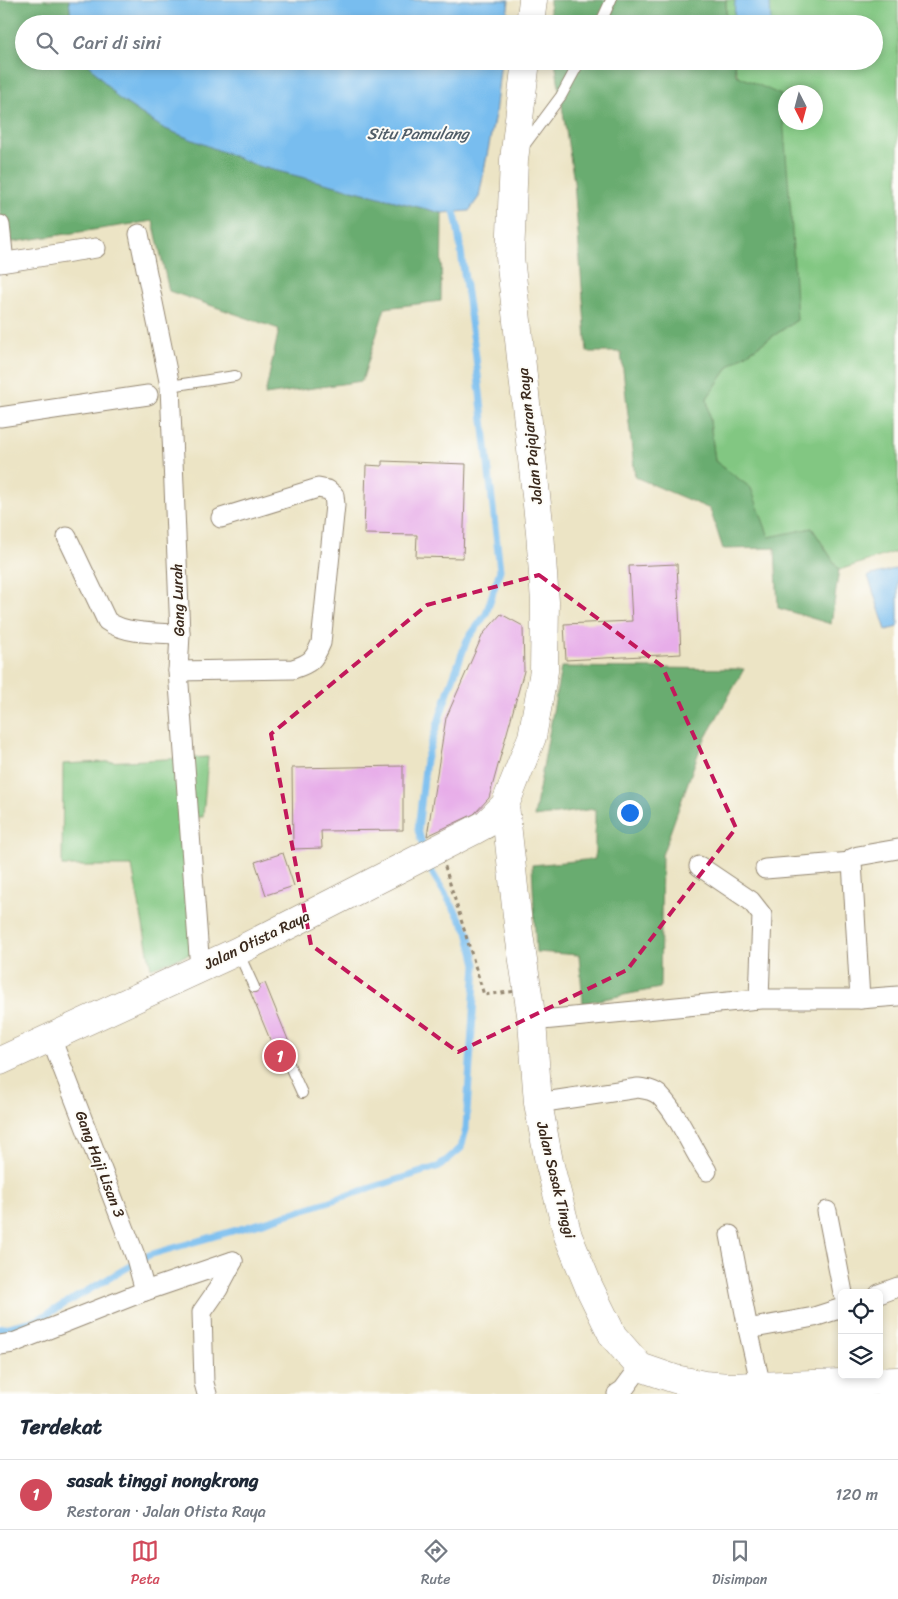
<!DOCTYPE html>
<html lang="id">
<meta charset="utf-8">
<style>
:root{--surface:#fff;--page:#f6f6f7;--text:#1f2937;--muted:#747a83;--line:#e0e1e3;--accent:#d1495b}
body{margin:0;font-family:Sriracha,sans-serif;background:var(--page);color:var(--text)}
.controls{position:absolute;right:15px;bottom:15px;display:grid;overflow:hidden;border-radius:8px;box-shadow:0 2px 8px #0003}
.controls button{width:45px;height:45px;display:grid;place-items:center;padding:0;border:0;border-bottom:1px solid var(--line);background:var(--surface);color:var(--text);font:25px sans-serif}
.compass{position:absolute;left:778px;top:85px;width:45px;height:45px;border-radius:50%;background:var(--surface);box-shadow:0 2px 8px #0003;rotate:174deg}
.you{position:absolute;left:629px;top:812px;width:18px;height:18px;margin:-12px;border:4px solid #fff;border-radius:50%;background:#1a73e8;box-shadow:0 0 0 8px #1a73e833}
.badge{display:grid;place-items:center;width:32px;height:32px;border-radius:50%;background:var(--accent);color:#fff;font-size:16px;font-weight:700}
.pin{position:absolute;translate:-50% -50%;border:2px solid #fff;box-shadow:0 1px 5px #0006}
.list{margin:0;padding:0;list-style:none}
h2{display:flex;justify-content:space-between;align-items:center;height:65px;margin:0;padding:0 20px;font-size:21px}
h2 small{font-size:16px;font-weight:400;color:var(--muted)}
.list li{display:grid;grid-template-columns:32px 1fr auto;gap:15px;align-items:center;box-sizing:border-box;height:70px;padding:0 20px;border-top:1px solid var(--line)}
.list b{display:block;font-size:19px;white-space:nowrap}
.list p{margin:0;font-size:16px;white-space:nowrap;color:var(--muted)}
.list em{font-size:16px;font-style:normal;color:var(--muted)}
.icon{flex:none;width:28px;height:28px;fill:none;stroke:currentColor;stroke-width:2;stroke-linecap:round;stroke-linejoin:round}
.map{position:relative;flex:none;width:898px;height:1394px;overflow:hidden}
.search{position:absolute;background:var(--surface);box-shadow:0 2px 8px #0003;left:15px;right:15px;top:15px;height:55px;display:flex;align-items:center;gap:12px;box-sizing:border-box;padding:0 18px;border-radius:28px;color:var(--muted);font-size:19px}
.sheet{height:135px;background:var(--surface)}
nav{display:flex;justify-content:space-around;align-items:center;box-sizing:border-box;height:70px;border-top:1px solid var(--line);background:var(--surface);font-size:14px;color:var(--muted)}
nav a{display:grid;justify-items:center;gap:2px}
nav .on{color:var(--accent)}
.map>svg:first-child{display:block}
</style>
<div class="map">
<svg width="898" height="1394" viewBox="0 0 898 1394">
<rect width="100%" height="100%" fill="#fdfcf7"/>
<filter id="ink" filterUnits="userSpaceOnUse"><feTurbulence type="fractalNoise" baseFrequency=".02" numOctaves="2"/><feDisplacementMap in="SourceGraphic" scale="10" xChannelSelector="R" yChannelSelector="G"/><feConvolveMatrix kernelMatrix="1 2 1 2 8 2 1 2 1" color-interpolation-filters="sRGB"/></filter>
<filter id="wash" filterUnits="userSpaceOnUse"><feTurbulence type="fractalNoise" baseFrequency=".0096" numOctaves="4" result="noise"/><feDisplacementMap in="SourceGraphic" scale="20" xChannelSelector="R" yChannelSelector="G"/><feGaussianBlur stdDeviation="1.12" result="paint"/><feColorMatrix in="noise" values="0 0 0 0 0 0 0 0 0 0 0 0 0 0 0 0 0 1.4 0 .05"/><feComposite in="paint" operator="in"/></filter>
<g filter="url(#wash)">
<rect width="100%" height="100%" fill="#ece4c5"/>
<g fill="#82c782" stroke="#5e7850" fill-rule="evenodd">
<path d="M726 0H898V551L839 570 812 528 769 538 750 488 715 461 707 398 730 365 797 320 734 61H874V24H726ZM786 92H816V122H786Z"/>
<path d="M208 757 203 817H182L193 953 151 968 132 866H62L63 764Z"/>
</g>
<g fill="#69ac70" stroke="#526b47">
<path d="M0 0H69L72 24H24V61H86L118 98 163 128 258 166 442 213 441 301 385 308 362 381 265 395 279 329 169 291 153 221 0 244Z"/>
<rect x="550" y="0" width="176" height="24"/>
<path d="M555 61H734L736 75 781 95 791 214 797 320 730 365 707 398 715 461 751 488 769 537 812 528 839 570 831 624 778 608 775 548 723 549 710 509 635 477 621 352H587L574 182Z"/>
<path d="M561 667 744 669 701 746 662 855 660 988 583 1003 579 955 536 952 532 865 595 859V809L534 817Z"/>
</g>
<g fill="#78bdef" stroke="#5a7486">
<path d="M69 0H509L506 24H72Z"/>
<path d="M735 0H770L771 24 734 22Z"/>
<path d="M86 61H501L495 114 479 197 469 211 442 213 258 166 163 128 118 98Z"/>
<path d="M898 568V627L886 630 868 576Z"/>
</g>
<g fill="none" stroke-linecap="round" stroke-linejoin="round">
<g stroke="#78bdef" stroke-width="7">
<path d="M424 850 418 830 426 760 448 692 467 640 486 614 500 570 475 349 457 224 452 203"/>
<path d="M0 1329 37 1320 149 1255 264 1222 440 1166 461 1148 466 1129 476 964 468 932 430 869 428 860"/>
</g>
</g>
<g id="blocks">
<g fill="#e7ade9">
<path d="M382 461 466 464 463 558 416 557 417 535 364 534 366 465 382 466Z"/>
<path d="M677 564 681 654 566 660 564 624 632 621 629 566Z"/>
<path d="M501 614 523 626 524 671 489 798 474 814 427 836 446 718 483 634Z"/>
<path d="M403 766V830L321 831 322 848 293 849 292 768Z"/>
<path d="M283 853 294 886 266 895 255 862Z"/>
<path d="M265 983 291 1047 276 1054 249 989Z"/>
</g>
</g>
</g>
<g filter="url(#ink)">
<use href="#blocks" fill-opacity="0" stroke="#948772" stroke-width="1"/>
<g fill="none" stroke-linecap="round" stroke-linejoin="round">
<g stroke="#948772" stroke-width="12">
<g id="lane">
<path d="M600 24 611 0"/>
<path d="M523 147 561 96 580 61"/>
<path d="M170 386 235 376"/>
<path d="M238 952 254 987"/>
<path d="M283 1051 302 1093"/>
</g>
</g>
<g stroke="#948772" stroke-width="21">
<g id="street">
<path d="M0 225 4 262"/>
<path d="M139 234 170 386 180 634 178 671 200 969"/>
<path d="M0 263 96 248"/>
<path d="M0 417 148 395"/>
<path d="M67 537 107 621C124 634 159 633 180 634"/>
<path d="M178 671 293 669C311 663 314 660 321 643L335 505 334 495 328 490 318 488 221 518"/>
<path d="M699 866 751 901 762 915 759 999"/>
<path d="M765 869 852 862"/>
<path d="M860 999 852 862 853 858 858 856 898 849"/>
<path d="M532 1021 759 999H860L898 996"/>
<path d="M51 1038 136 1258 145 1291"/>
<path d="M538 1103 638 1088C646 1089 654 1090 660 1096 680 1117 691 1147 707 1171"/>
<path d="M827 1211 843 1293"/>
<path d="M730 1235 748 1329 814 1317 842 1308"/>
<path d="M879 1294 898 1287"/>
<path d="M748 1329 761 1386"/>
<path d="M0 1345 13 1343 145 1291 233 1261"/>
<path d="M207 1394 204 1383 202 1312 218 1289 233 1261"/>
<path d="M617 1394 623 1390 640 1367"/>
</g>
</g>
<g stroke="#948772" stroke-width="29">
<path id="secondary" d="M505 805 519 934 532 1021 538 1103 549 1162 568 1236 589 1287 613 1336 640 1367 675 1379 704 1385 729 1387 898 1381"/>
</g>
<g stroke="#948772" stroke-width="29">
<g id="primary">
<path d="M530 24 533 0"/>
<path d="M0 1061 238 951 473 831 486 824 505 805 532 737 544 671 545 602 540 532 510 257 514 160 526 61"/>
</g>
</g>
<path stroke="#948772" stroke-width="3" stroke-dasharray="4 4" stroke-linecap="butt" d="M494 835 507 843 512 857 517 991 484 995 442 857Z"/>
<use href="#lane" stroke="#fff" stroke-width="10"/>
<use href="#street" stroke="#fff" stroke-width="19"/>
<use href="#secondary" stroke="#fff" stroke-width="28"/>
<use href="#primary" stroke="#fff" stroke-width="28"/>
</g>
</g>
<path fill="none" stroke="#c2185b" stroke-width="4" stroke-dasharray="10 6" stroke-linejoin="round" d="M539 575 662 666 736 828 627 970 458 1052 311 945 271 734 427 605Z"/>
<g text-anchor="middle" dominant-baseline="central" stroke-width="4" stroke-linejoin="round" paint-order="stroke">
<g font-size="15" fill="#3b2a1e" stroke="#fdfcf7">
<text transform="translate(530 436) rotate(-96)">Jalan Pajajaran Raya</text>
<text transform="translate(178 600) rotate(-92)">Gang Lurah</text>
<text transform="translate(257 940) rotate(-26)">Jalan Otista Raya</text>
<text transform="translate(100 1164) rotate(69)">Gang Haji Lisan 3</text>
<text transform="translate(556 1180) rotate(76)">Jalan Sasak Tinggi</text>
</g>
<g font-size="16" font-style="italic" fill="#505d67" stroke="#fdfcf7">
<text x="418" y="133">Situ Pamulang</text>
</g>
</g>
</svg>
<div class="controls">
<button><svg class="icon" aria-label="locate" viewBox="0 0 24 24"><circle cx="12" cy="12" r="6"/><path d="M12 2v4M12 18v4M2 12h4M18 12h4"/></svg></button>
<button><svg class="icon" aria-label="layers" viewBox="0 0 24 24"><path d="M12 4l9 5-9 5-9-5zM3 14l9 5 9-5"/></svg></button>
</div>
<svg class="compass" viewBox="-18 -18 36 36"><path d="M0-13l5 13h-10z" fill="#e53935"/><path d="M0 13l5-13h-10z" fill="#747a83"/></svg>
<div class="you"></div>
<div class="pin badge" style="left:280px;top:1056px">1</div>
<div class="search"><svg class="icon" aria-label="search" viewBox="0 0 24 24"><circle cx="10" cy="10" r="6"/><path d="M15 15l6 6"/></svg>Cari di sini</div>
</div>
<section class="sheet">
<h2>Terdekat<small></small></h2>
<ul class="list">
<li><span class="badge">1</span><div><b>sasak tinggi nongkrong</b><p>Restoran · Jalan Otista Raya</p></div><em>120 m</em></li>
</ul>
</section>
<nav>
<a class="on"><svg class="icon" aria-label="map" viewBox="0 0 24 24"><path d="M3 6l6-2 6 2 6-2v14l-6 2-6-2-6 2zM9 4v14M15 6v14"/></svg>Peta</a>
<a><svg class="icon" aria-label="directions" viewBox="0 0 24 24"><path d="M12 3l9 9-9 9-9-9zM9 14v-3h6M13 9l2 2-2 2"/></svg>Rute</a>
<a><svg class="icon" aria-label="saved" viewBox="0 0 24 24"><path d="M7 4h10v16l-5-4-5 4z"/></svg>Disimpan</a>
</nav>
